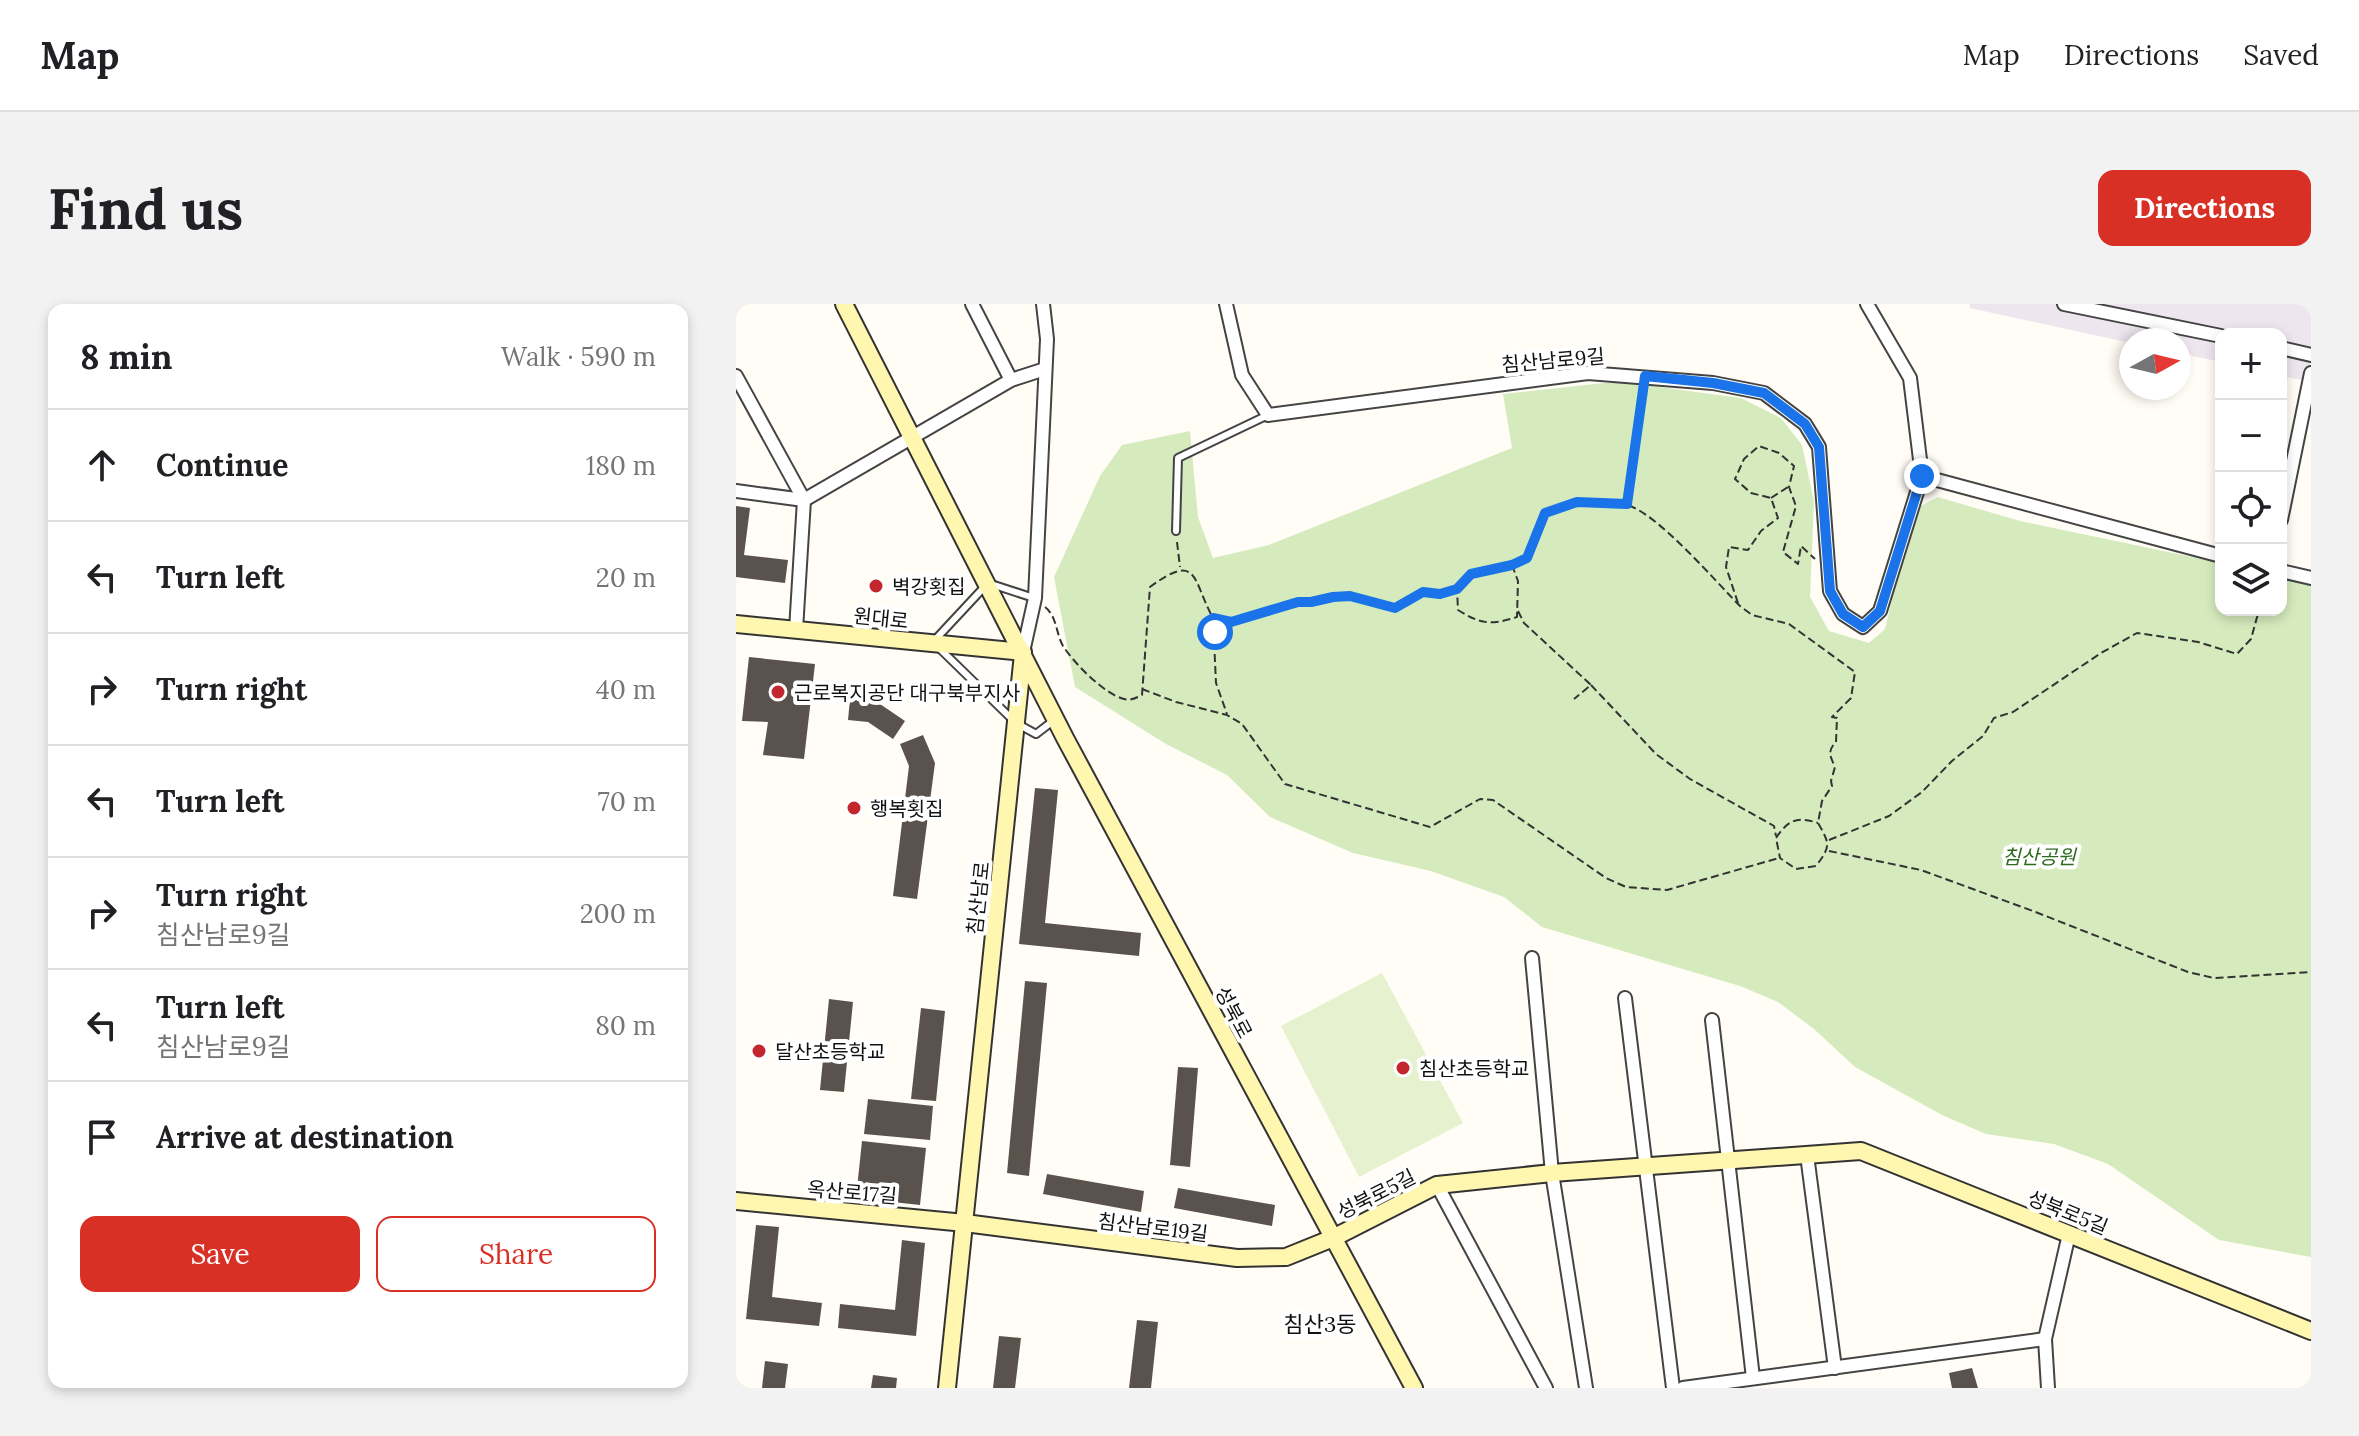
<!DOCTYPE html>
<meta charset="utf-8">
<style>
:root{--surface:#fff;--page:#f2f2f2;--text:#202124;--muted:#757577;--line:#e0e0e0;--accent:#d93025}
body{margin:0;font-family:Lora,"Noto Sans KR",serif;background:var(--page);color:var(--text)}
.controls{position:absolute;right:24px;top:24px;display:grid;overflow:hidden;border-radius:16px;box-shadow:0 4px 12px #0003}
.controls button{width:72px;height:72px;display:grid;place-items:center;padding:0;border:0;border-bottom:2px solid var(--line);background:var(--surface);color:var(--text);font:40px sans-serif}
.compass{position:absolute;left:1383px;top:24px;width:72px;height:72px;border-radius:50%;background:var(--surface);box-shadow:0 4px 12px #0003;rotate:82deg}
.stop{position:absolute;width:24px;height:24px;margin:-18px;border:6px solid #1a73e8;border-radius:50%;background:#fff}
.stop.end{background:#1a73e8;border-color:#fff;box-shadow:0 2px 8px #0008}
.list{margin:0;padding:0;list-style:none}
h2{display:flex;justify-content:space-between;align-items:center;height:104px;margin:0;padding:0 32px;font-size:34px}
h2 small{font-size:26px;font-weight:400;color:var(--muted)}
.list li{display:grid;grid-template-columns:52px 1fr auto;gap:24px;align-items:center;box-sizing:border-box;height:112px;padding:0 32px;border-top:2px solid var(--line)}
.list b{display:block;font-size:30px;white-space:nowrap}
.list p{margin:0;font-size:26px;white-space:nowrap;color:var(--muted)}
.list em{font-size:26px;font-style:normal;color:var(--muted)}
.actions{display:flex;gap:16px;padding:24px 32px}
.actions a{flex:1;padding:18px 0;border:2px solid var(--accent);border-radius:16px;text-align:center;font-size:28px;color:var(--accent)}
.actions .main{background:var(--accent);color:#fff}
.icon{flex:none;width:44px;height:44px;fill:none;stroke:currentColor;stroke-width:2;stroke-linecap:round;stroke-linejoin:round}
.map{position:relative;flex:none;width:1575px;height:1084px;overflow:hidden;border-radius:16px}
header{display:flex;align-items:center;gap:48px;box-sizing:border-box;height:112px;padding:0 40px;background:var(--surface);border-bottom:2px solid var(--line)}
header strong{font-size:38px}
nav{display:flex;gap:44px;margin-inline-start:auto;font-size:28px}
.intro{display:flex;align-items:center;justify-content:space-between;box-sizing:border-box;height:192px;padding:0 48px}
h1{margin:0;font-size:56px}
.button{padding:20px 36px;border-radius:16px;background:var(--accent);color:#fff;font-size:28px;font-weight:700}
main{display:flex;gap:48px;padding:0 48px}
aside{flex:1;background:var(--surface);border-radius:16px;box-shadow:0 4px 12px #0003}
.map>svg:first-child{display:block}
</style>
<header>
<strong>Map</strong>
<nav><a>Map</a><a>Directions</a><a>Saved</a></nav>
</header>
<div class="intro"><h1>Find us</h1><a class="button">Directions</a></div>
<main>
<aside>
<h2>8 min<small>Walk · 590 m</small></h2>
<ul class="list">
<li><svg class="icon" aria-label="ahead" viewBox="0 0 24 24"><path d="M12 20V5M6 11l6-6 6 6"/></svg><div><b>Continue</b></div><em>180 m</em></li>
<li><svg class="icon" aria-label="left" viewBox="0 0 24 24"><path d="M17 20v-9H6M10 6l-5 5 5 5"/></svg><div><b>Turn left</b></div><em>20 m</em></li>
<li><svg class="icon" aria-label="right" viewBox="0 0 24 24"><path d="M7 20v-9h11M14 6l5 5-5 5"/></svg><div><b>Turn right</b></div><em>40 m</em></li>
<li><svg class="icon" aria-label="left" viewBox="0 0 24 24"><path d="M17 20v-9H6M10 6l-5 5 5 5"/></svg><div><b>Turn left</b></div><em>70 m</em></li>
<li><svg class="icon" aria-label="right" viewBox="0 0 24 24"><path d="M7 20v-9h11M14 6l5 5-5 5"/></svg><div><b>Turn right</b><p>침산남로9길</p></div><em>200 m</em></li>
<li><svg class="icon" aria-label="left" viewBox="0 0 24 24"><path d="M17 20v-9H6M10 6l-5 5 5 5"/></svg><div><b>Turn left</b><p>침산남로9길</p></div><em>80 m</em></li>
<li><svg class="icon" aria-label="arrive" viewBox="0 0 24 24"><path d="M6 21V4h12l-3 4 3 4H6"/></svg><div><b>Arrive at destination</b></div></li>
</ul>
<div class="actions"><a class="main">Save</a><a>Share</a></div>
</aside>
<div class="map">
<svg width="1575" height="1084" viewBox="0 0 1575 1084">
<rect width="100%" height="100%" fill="#fffdf5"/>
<path fill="#eee6ef" d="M1234 0H1575V78L1545 72V30H1485V58L1443 49V36H1395V39L1234 4Z"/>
<path fill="#d5ebbd" d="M868 79H893L1005 94 1045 114 1066 141 1078 197 1074 293 1093 327 1133 339 1149 325 1177 206 1202 193 1284 217 1485 259V306H1545V272L1575 278V953L1483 936 1372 860 1318 840 1250 830 1206 811 1119 763 1078 725 1042 698 1004 682 806 623 768 593 695 567 617 549 534 513 491 471 430 440 339 383 318 273 364 172 386 141 454 127 462 213 477 254 533 241 776 144 767 90Z"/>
<path fill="#e6f2cf" d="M646 669 727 819 623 873 545 722Z"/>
<g fill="#5a524d">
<path d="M0 202 14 204 8 251 52 256 49 279 0 273Z"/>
<path d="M13 353 79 360 68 455 27 451 32 418 6 417Z"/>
<path d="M114 395 141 398 169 417 157 435 132 418 112 416Z"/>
<path d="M187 431 199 459 181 595 157 592 173 462 164 440Z"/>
<path d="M299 484 322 486 309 619 405 629 403 652 283 640Z"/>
<path d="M289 677 311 679 293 872 271 869Z"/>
<path d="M93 695 117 698 108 788 84 786Z"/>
<path d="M185 704 209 707 200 797 175 795Z"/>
<path d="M442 763 462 764 454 863 434 861Z"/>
<path d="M132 795 197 802 194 836 128 830Z"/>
<path d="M126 837 190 844 184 901 120 894Z"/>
<path d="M311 870 408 887 405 908 307 890Z"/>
<path d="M442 884 539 901 536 922 438 904Z"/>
<path d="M20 921 43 923 36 993 86 999 83 1022 10 1015Z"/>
<path d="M166 936 189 939 180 1032 102 1024 104 1000 159 1006Z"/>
<path d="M401 1016 422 1018 415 1084H393Z"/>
<path d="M263 1032 285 1034 279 1084H257Z"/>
<path d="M29 1057 52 1060 49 1084H26Z"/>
<path d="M1236 1064 1242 1084H1216L1213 1069Z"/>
<path d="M137 1071 161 1074 160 1084H135Z"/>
</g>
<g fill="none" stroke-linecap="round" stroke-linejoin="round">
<g stroke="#444" stroke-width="10">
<g id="lane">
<path d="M440 227 442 154 532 111"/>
<path d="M298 294 252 279 197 338 280 419 300 430 317 417"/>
</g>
</g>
<g stroke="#444" stroke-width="16">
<g id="street">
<path d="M236 0 275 76"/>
<path d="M490 0 506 71 532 111 852 69 977 79 1028 89 1069 120 1083 143 1094 287 1107 310 1127 323 1144 307 1186 172 1174 74 1131 0"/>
<path d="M1328 0 1485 32"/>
<path d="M1545 44 1575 51"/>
<path d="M0 72 68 196 60 326"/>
<path d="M1186 172 1485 252"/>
<path d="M0 187 68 196 275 76 309 65"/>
<path d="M1545 216 1575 69"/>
<path d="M1545 267 1575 274"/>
<path d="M287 348 299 294 311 35 307 0"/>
<path d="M796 654 816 869 850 1084"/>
<path d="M889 694 937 1084"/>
<path d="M976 716 1017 1074"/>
<path d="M1071 851 1099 1064"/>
<path d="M701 881 810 1084"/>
<path d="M947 1084 1309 1035"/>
<path d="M1312 1084 1309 1035 1333 930"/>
</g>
</g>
<g stroke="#333" stroke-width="20">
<g id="secondary">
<path d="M108 0 329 434 678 1084"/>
<path d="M0 320 287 348"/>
<path d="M0 897 229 919 501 954 550 953 597 934 701 881 816 869 1125 847 1575 1027"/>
<path d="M211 1084 287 350"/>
</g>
</g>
<g stroke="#333" stroke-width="2" stroke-dasharray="8 4" stroke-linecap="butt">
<path d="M1035 194 1052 183"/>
<path d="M891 199 906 87"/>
<path d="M441 238 444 263"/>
<path d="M776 261 782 277 781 313C755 321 746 321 722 306L721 285C737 263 768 266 791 254L809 209C835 200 860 195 888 200 919 206 980 278 1004 302L1016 311 1053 320 1119 368 1115 394 1096 413 1101 414 1100 438C1091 447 1094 452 1099 463L1095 477 1096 482 1086 497 1082 519C1094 540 1095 542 1080 562L1060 565 1044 554 1040 534C1052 516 1061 512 1082 519"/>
<path d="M1002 299 990 263 993 243 1012 246 1025 227 1042 214 1035 194 1015 189 999 175 1008 155 1023 142 1043 149 1058 162 1053 183 1060 202 1047 248 1062 260 1065 242 1079 255"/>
<path d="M309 303C321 312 320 330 327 342 338 359 368 390 388 395 394 397 400 394 406 391L414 283C463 247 456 276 477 314L495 318 562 298H575L597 293 614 292 659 304 687 288 704 290 720 285"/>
<path d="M782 307 788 319 855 381 838 395"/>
<path d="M477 314 480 379 491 410"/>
<path d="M855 381 920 450 954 475 1038 522 1040 532"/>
<path d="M406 385 440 398 491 411 506 420 549 480 694 523 744 495 757 496 870 574 890 583 931 586 1043 554"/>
<path d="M1093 536 1153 512 1186 488 1216 457 1247 432 1258 414 1277 408 1365 349 1401 329 1462 338 1501 350 1515 335 1523 306"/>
<path d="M1093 547 1185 566 1297 607 1452 668 1478 674 1575 668"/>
</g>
<use href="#lane" stroke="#fff" stroke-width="6"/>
<use href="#street" stroke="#fff" stroke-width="12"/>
<use href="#secondary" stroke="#fff6b0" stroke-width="16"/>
</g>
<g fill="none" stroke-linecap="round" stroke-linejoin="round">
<path stroke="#1a73e8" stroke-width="10" d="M479 328 477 314 495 318 562 298H575L597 293 614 292 659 304 687 288 704 290 721 285 735 270 776 261 791 254 809 209 841 198 891 200 909 72 977 79 1028 89 1069 120 1083 143 1094 287 1107 310 1127 323 1144 307 1186 172"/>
</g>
<g fill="#c4262e" stroke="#fff" stroke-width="3">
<circle cx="140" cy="282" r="8"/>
<circle cx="42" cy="388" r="8"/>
<circle cx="118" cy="504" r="8"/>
<circle cx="23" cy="747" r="8"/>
<circle cx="667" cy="764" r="8"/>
</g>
<g text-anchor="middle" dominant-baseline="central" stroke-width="8" stroke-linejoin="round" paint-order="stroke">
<g font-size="20" fill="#111" stroke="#fff">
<text transform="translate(817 56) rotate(-5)">침산남로9길</text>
<text transform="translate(145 314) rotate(6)">원대로</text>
<text transform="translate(242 594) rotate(-84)">침산남로</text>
<text transform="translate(498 708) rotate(62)">성북로</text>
<text transform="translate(116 888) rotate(5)">옥산로17길</text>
<text transform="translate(640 890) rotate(-27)">성북로5길</text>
<text transform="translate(1332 908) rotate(22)">성북로5길</text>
<text transform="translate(417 923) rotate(7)">침산남로19길</text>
</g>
<g font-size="20" fill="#111" stroke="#fff" text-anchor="start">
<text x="156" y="282">벽강횟집</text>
<text x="58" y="388">근로복지공단 대구북부지사</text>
<text x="134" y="504">행복횟집</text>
<text x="39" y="747">달산초등학교</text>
<text x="683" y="764">침산초등학교</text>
</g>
<g font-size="20" font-style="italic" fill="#2f6b1f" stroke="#fff">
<text x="1303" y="552">침산공원</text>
</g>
<g font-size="22" fill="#111" stroke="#fff">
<text x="584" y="1020">침산3동</text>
</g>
</g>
</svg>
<div class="controls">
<button>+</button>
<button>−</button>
<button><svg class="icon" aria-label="locate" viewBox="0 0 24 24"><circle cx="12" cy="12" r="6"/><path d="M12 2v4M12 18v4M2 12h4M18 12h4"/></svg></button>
<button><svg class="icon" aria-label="layers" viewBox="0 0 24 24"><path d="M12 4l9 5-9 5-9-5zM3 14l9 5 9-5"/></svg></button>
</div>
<svg class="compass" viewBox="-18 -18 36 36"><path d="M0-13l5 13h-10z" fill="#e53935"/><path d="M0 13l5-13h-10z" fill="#757577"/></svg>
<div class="stop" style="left:479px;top:328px"></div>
<div class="stop end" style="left:1186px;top:172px"></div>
</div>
</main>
